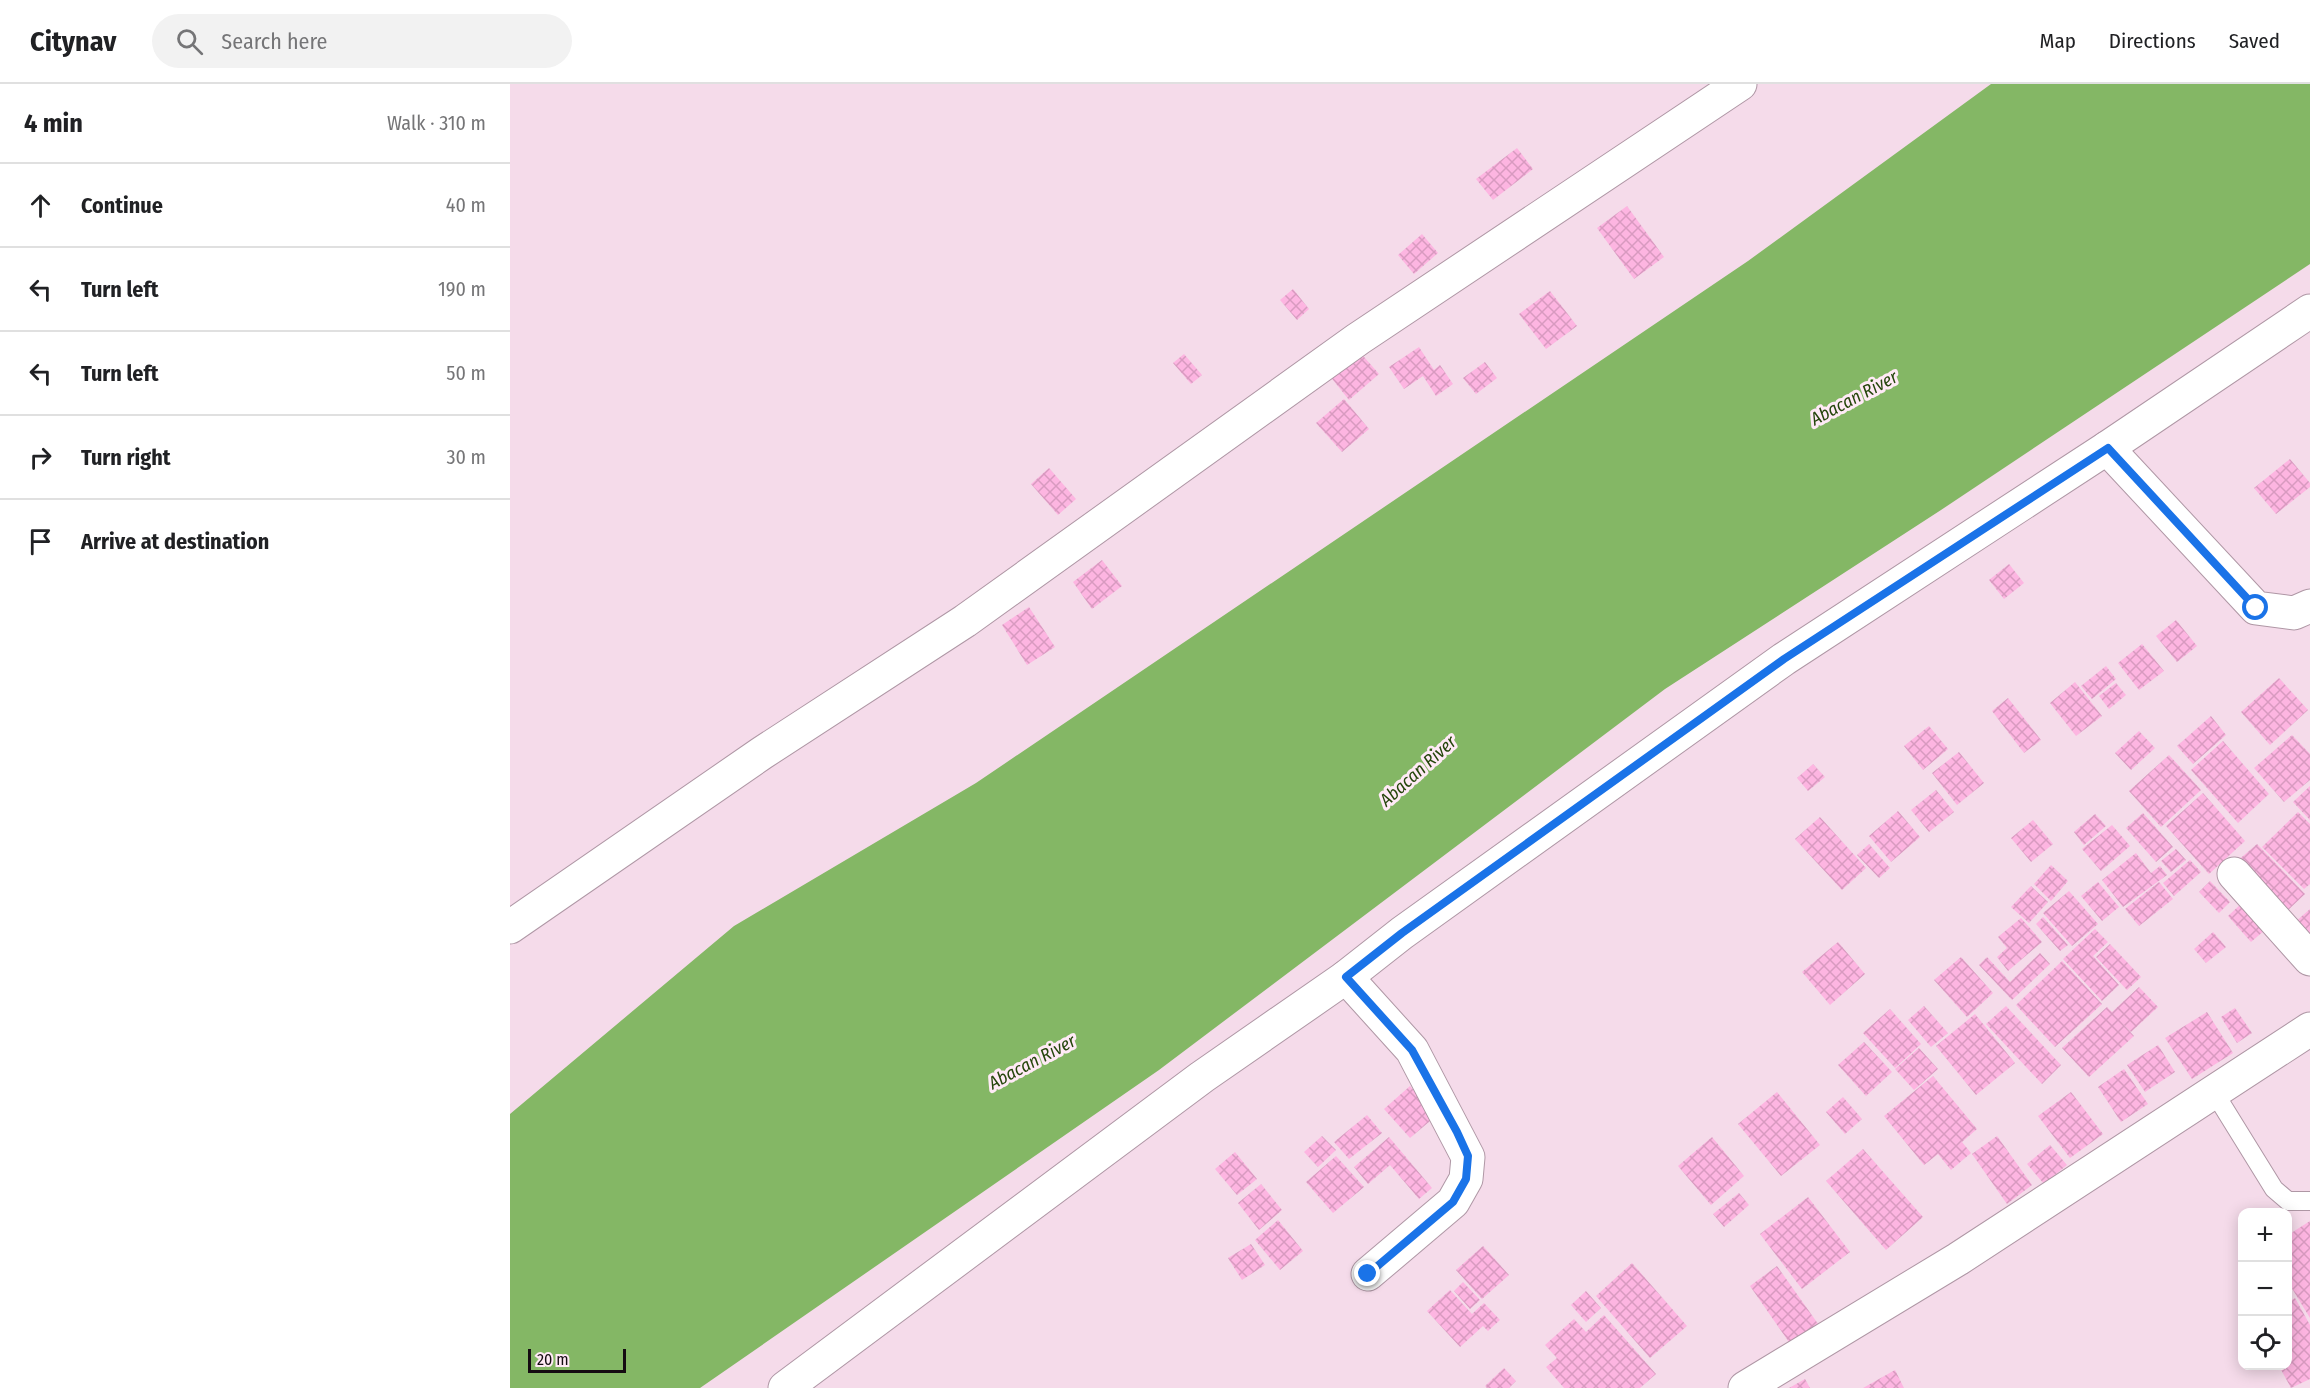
<!DOCTYPE html>
<meta charset="utf-8">
<style>
:root{--surface:#fff;--page:#f2f2f2;--text:#202124;--muted:#757577;--line:#e0e0e0}
body{margin:0;font-family:"Fira Sans Condensed",sans-serif;background:var(--page);color:var(--text)}
.controls{position:absolute;right:18px;bottom:18px;display:grid;overflow:hidden;border-radius:12px;box-shadow:0 3px 15px #0003}
.controls button{width:54px;height:54px;display:grid;place-items:center;padding:0;border:0;border-bottom:2px solid var(--line);background:var(--surface);color:var(--text);font:30px sans-serif}
.scale{position:absolute;left:18px;bottom:15px;width:98px;box-sizing:border-box;padding-left:6px;border:3px solid #150c12;border-top:0;font-size:16px;line-height:21px;white-space:nowrap;color:#150c12;-webkit-text-stroke:4px #ffeaf6;paint-order:stroke}
.stop{position:absolute;width:18px;height:18px;margin:-14px;border:4px solid #1a73e8;border-radius:50%;background:#fff}
.stop.end{background:#1a73e8;border-color:#fff;box-shadow:0 2px 6px #0008}
.list{margin:0;padding:0;list-style:none}
h2{display:flex;justify-content:space-between;align-items:center;height:78px;margin:0;padding:0 24px;font-size:26px}
h2 small{font-size:20px;font-weight:400;color:var(--muted)}
.list li{display:grid;grid-template-columns:39px 1fr auto;gap:18px;align-items:center;box-sizing:border-box;height:84px;padding:0 24px;border-top:2px solid var(--line)}
.list b{display:block;font-size:22px;white-space:nowrap}
.list em{font-size:20px;font-style:normal;color:var(--muted)}
.icon{flex:none;width:33px;height:33px;fill:none;stroke:currentColor;stroke-width:2;stroke-linecap:round;stroke-linejoin:round}
.map{position:relative;flex:none;width:1800px;height:1304px;overflow:hidden}
header{display:flex;align-items:center;gap:36px;box-sizing:border-box;height:84px;padding:0 30px;background:var(--surface);border-bottom:2px solid var(--line)}
header strong{font-size:28px}
nav{display:flex;gap:33px;margin-inline-start:auto;font-size:21px}
.search{width:420px;height:54px;background:var(--page);display:flex;align-items:center;gap:15px;box-sizing:border-box;padding:0 21px;border-radius:33px;color:var(--muted);font-size:22px}
main{display:flex}
aside{flex:1;background:var(--surface)}
.map>svg:first-child{display:block}
</style>
<header>
<strong>Citynav</strong>
<div class="search"><svg class="icon" aria-label="search" viewBox="0 0 24 24"><circle cx="10" cy="10" r="6"/><path d="M15 15l6 6"/></svg>Search here</div>
<nav><a>Map</a><a>Directions</a><a>Saved</a></nav>
</header>
<main>
<aside>
<h2>4 min<small>Walk · 310 m</small></h2>
<ul class="list">
<li><svg class="icon" aria-label="ahead" viewBox="0 0 24 24"><path d="M12 20V5M6 11l6-6 6 6"/></svg><div><b>Continue</b></div><em>40 m</em></li>
<li><svg class="icon" aria-label="left" viewBox="0 0 24 24"><path d="M17 20v-9H6M10 6l-5 5 5 5"/></svg><div><b>Turn left</b></div><em>190 m</em></li>
<li><svg class="icon" aria-label="left" viewBox="0 0 24 24"><path d="M17 20v-9H6M10 6l-5 5 5 5"/></svg><div><b>Turn left</b></div><em>50 m</em></li>
<li><svg class="icon" aria-label="right" viewBox="0 0 24 24"><path d="M7 20v-9h11M14 6l5 5-5 5"/></svg><div><b>Turn right</b></div><em>30 m</em></li>
<li><svg class="icon" aria-label="arrive" viewBox="0 0 24 24"><path d="M6 21V4h12l-3 4 3 4H6"/></svg><div><b>Arrive at destination</b></div></li>
</ul>
</aside>
<div class="map">
<svg width="1800" height="1304" viewBox="0 0 1800 1304">
<defs>
<pattern id="building-cross-hatch" width="8" height="8" patternUnits="userSpaceOnUse" patternTransform="scale(1.5)"><rect width="8" height="8" fill="#fdb5e1"/><path d="M0 0l8 8M0 8l8-8" fill="none" stroke="#d89ac0"/></pattern>
</defs>
<rect width="100%" height="100%" fill="#f5dbea"/>
<path fill="#84b765" d="M1481 0H1800V180L1431 426 1155 605 649 986 190 1304H0V1030L224 842 466 699 1238 177Z"/>
<g fill="url(#building-cross-hatch)">
<path d="M1007 64 1023 85 983 116 966 95Z"/>
<path d="M1117 122 1154 173 1124 195 1087 144Z"/>
<path d="M912 150 928 169 904 190 888 171Z"/>
<path d="M783 205 799 225 787 236 770 216Z"/>
<path d="M1040 207 1067 242 1036 265 1009 230Z"/>
<path d="M909 263 924 286 930 281 943 300 926 312 913 292 894 305 879 283Z"/>
<path d="M848 266 869 290 839 316 819 291Z"/>
<path d="M674 270 692 291 681 300 663 279Z"/>
<path d="M975 278 987 294 966 310 953 294Z"/>
<path d="M834 315 859 345 832 368 806 339Z"/>
<path d="M1780 375 1800 399V403L1766 430 1744 404Z"/>
<path d="M539 384 566 415 548 431 521 400Z"/>
<path d="M592 476 612 502 582 525 563 498Z"/>
<path d="M1499 480 1514 499 1494 515 1479 496Z"/>
<path d="M519 523 545 563 517 581 492 541Z"/>
<path d="M1666 536 1687 562 1667 578 1646 552Z"/>
<path d="M1632 560 1654 587 1629 606 1608 579Z"/>
<path d="M1596 582 1606 595 1582 615 1571 602Z"/>
<path d="M1769 594 1798 626 1760 661 1731 628Z"/>
<path d="M1565 598 1592 632 1566 652 1540 619Z"/>
<path d="M1606 599 1616 611 1599 625 1589 612Z"/>
<path d="M1498 614 1531 656 1514 669 1482 627Z"/>
<path d="M1701 632 1716 651 1683 680 1667 662Z"/>
<path d="M1419 642 1438 665 1413 686 1394 662Z"/>
<path d="M1629 647 1645 664 1621 686 1605 669Z"/>
<path d="M1782 651 1800 670V696L1774 718 1744 684Z"/>
<path d="M1713 657 1759 710 1728 739 1681 686Z"/>
<path d="M1449 668 1474 699 1447 721 1422 689Z"/>
<path d="M1659 671 1691 706 1651 743 1619 707Z"/>
<path d="M1303 680 1315 693 1298 707 1287 694Z"/>
<path d="M1800 702V736L1783 718Z"/>
<path d="M1426 706 1444 728 1419 748 1401 726Z"/>
<path d="M1693 709 1735 757 1699 790 1656 742Z"/>
<path d="M1388 727 1410 753 1381 778 1359 752Z"/>
<path d="M1788 728 1800 740V800L1794 805 1752 763Z"/>
<path d="M1633 729 1663 763 1646 778 1616 744Z"/>
<path d="M1585 730 1596 742 1574 761 1564 748Z"/>
<path d="M1310 733 1356 784 1332 806 1285 755Z"/>
<path d="M1523 736 1543 760 1521 778 1501 754Z"/>
<path d="M1602 741 1620 762 1591 787 1572 765Z"/>
<path d="M1359 760 1380 784 1369 794 1347 771Z"/>
<path d="M1747 760 1795 810 1775 829 1726 778Z"/>
<path d="M1666 765 1676 776 1661 788 1651 777Z"/>
<path d="M1626 769 1641 789 1650 782 1657 791 1613 823 1592 796Z"/>
<path d="M1680 776 1691 788 1664 812 1653 799Z"/>
<path d="M1541 781 1558 797 1541 817 1524 800Z"/>
<path d="M1700 797 1720 818 1709 829 1689 808Z"/>
<path d="M1588 798 1609 823 1592 837 1571 812Z"/>
<path d="M1649 798 1663 815 1629 842 1615 825Z"/>
<path d="M1521 802 1538 818 1519 839 1501 823Z"/>
<path d="M1559 807 1588 840 1562 862 1533 829Z"/>
<path d="M1732 819 1755 846 1741 858 1718 832Z"/>
<path d="M1800 825V858L1784 839Z"/>
<path d="M1533 833 1558 861 1550 867 1526 840Z"/>
<path d="M1511 834 1532 858 1498 887 1487 873 1497 864 1488 853Z"/>
<path d="M1585 845 1598 858 1583 872 1609 901 1592 917 1553 875Z"/>
<path d="M1703 848 1716 863 1696 879 1684 865Z"/>
<path d="M1328 858 1355 890 1320 921 1292 888Z"/>
<path d="M1600 860 1631 893 1617 906 1586 873Z"/>
<path d="M1530 869 1540 880 1502 916 1469 881 1477 873 1500 898Z"/>
<path d="M1451 873 1483 909 1457 933 1424 896Z"/>
<path d="M1552 877 1592 920 1545 963 1506 921Z"/>
<path d="M1629 903 1648 923 1621 948 1611 938 1624 952 1579 993 1552 964 1597 923 1602 928Z"/>
<path d="M1414 922 1438 949 1421 963 1398 936Z"/>
<path d="M1496 922 1551 981 1532 1000 1476 940Z"/>
<path d="M1725 924 1742 949 1727 959 1711 933Z"/>
<path d="M1380 925 1411 960 1385 984 1353 949Z"/>
<path d="M1697 928 1723 969 1682 995 1655 954Z"/>
<path d="M1465 930 1505 979 1466 1011 1426 962Z"/>
<path d="M1354 958 1382 988 1356 1012 1328 981Z"/>
<path d="M1648 961 1665 988 1635 1008 1617 981Z"/>
<path d="M1409 964 1428 985 1404 1006 1385 985Z"/>
<path d="M1614 985 1638 1020 1611 1038 1588 1003Z"/>
<path d="M1423 992 1467 1045 1452 1058 1461 1069 1441 1086 1428 1070 1414 1081 1374 1032Z"/>
<path d="M900 1002 926 1032 900 1054 874 1025Z"/>
<path d="M1267 1008 1310 1061 1271 1092 1228 1040Z"/>
<path d="M1561 1008 1593 1050 1560 1074 1528 1032Z"/>
<path d="M1333 1013 1352 1035 1335 1050 1316 1028Z"/>
<path d="M857 1031 872 1049 839 1075 824 1058Z"/>
<path d="M812 1052 826 1066 808 1083 794 1068Z"/>
<path d="M1487 1052 1522 1101 1497 1120 1462 1070Z"/>
<path d="M879 1053 922 1104 909 1115 880 1081 858 1100 844 1083Z"/>
<path d="M1202 1053 1234 1092 1201 1121 1168 1082Z"/>
<path d="M1540 1061 1557 1081 1534 1100 1517 1080Z"/>
<path d="M1353 1065 1413 1133 1376 1166 1316 1097Z"/>
<path d="M725 1068 747 1095 727 1111 705 1085Z"/>
<path d="M826 1072 854 1103 823 1129 796 1098Z"/>
<path d="M751 1100 772 1126 749 1146 728 1119Z"/>
<path d="M1229 1109 1239 1121 1214 1143 1203 1130Z"/>
<path d="M1298 1113 1340 1168 1292 1205 1250 1150Z"/>
<path d="M768 1136 793 1167 770 1186 745 1156Z"/>
<path d="M1800 1137V1234L1778 1198V1151Z"/>
<path d="M741 1160 755 1181 732 1196 718 1174Z"/>
<path d="M973 1162 999 1191 972 1215 946 1186Z"/>
<path d="M1122 1179 1177 1242 1140 1274 1086 1212Z"/>
<path d="M1267 1182 1311 1244 1283 1264 1240 1202Z"/>
<path d="M953 1198 970 1216 960 1225 944 1207Z"/>
<path d="M940 1206 962 1230 974 1219 990 1236 978 1247 973 1242 950 1263 917 1227Z"/>
<path d="M1076 1207 1091 1224 1076 1238 1061 1221Z"/>
<path d="M1785 1214 1800 1241V1295L1781 1304 1769 1282H1778V1218Z"/>
<path d="M1094 1231 1146 1290 1130 1304H1054L1036 1283 1047 1274 1035 1261 1064 1235 1076 1248Z"/>
<path d="M994 1284 1006 1297 999 1304H977L975 1302Z"/>
<path d="M1385 1286 1394 1304H1353Z"/>
<path d="M1295 1295 1300 1304H1279Z"/>
</g>
<g fill="none" stroke-linecap="round" stroke-linejoin="round">
<g stroke="#af97a5" stroke-width="20">
<path id="service" d="M1704 1008 1764 1105 1778 1117H1800"/>
</g>
<g stroke="#af97a5" stroke-width="35">
<g id="minor">
<path d="M1597 364 1746 524 1784 529 1800 522"/>
<path d="M1724 790 1800 875"/>
<path d="M0 843 252 669 455 537 848 255 1230 0"/>
<path d="M836 893 902 966 958 1073 956 1095 943 1118 858 1190"/>
<path d="M275 1304 692 993 836 893 892 849 1274 575 1597 364 1800 227"/>
</g>
</g>
<g stroke="#af97a5" stroke-width="35">
<path id="tertiary" d="M1235 1304 1448 1175 1800 945"/>
</g>
<use href="#service" stroke="#fff" stroke-width="18"/>
<use href="#minor" stroke="#fff" stroke-width="33"/>
<use href="#tertiary" stroke="#fff" stroke-width="33"/>
</g>
<g fill="none" stroke-linecap="round" stroke-linejoin="round">
<path stroke="#1a73e8" stroke-width="8" d="M858 1190 943 1118 956 1095 958 1072 947 1048 902 966 836 893 892 849 1274 575 1598 364 1746 524"/>
</g>
<g text-anchor="middle" dominant-baseline="central" stroke-width="6" stroke-linejoin="round" paint-order="stroke">
<g font-size="18" font-style="italic" fill="#25460b" stroke="#ffeaf6">
<text transform="translate(1344 314) rotate(-28)">Abacan River</text>
<text transform="translate(908 687) rotate(-42)">Abacan River</text>
<text transform="translate(522 978) rotate(-28)">Abacan River</text>
</g>
</g>
</svg>
<div class="controls">
<button>+</button>
<button>−</button>
<button><svg class="icon" aria-label="locate" viewBox="0 0 24 24"><circle cx="12" cy="12" r="6"/><path d="M12 2v4M12 18v4M2 12h4M18 12h4"/></svg></button>
</div>
<div class="scale">20 m</div>
<div class="stop" style="left:1746px;top:524px"></div>
<div class="stop end" style="left:858px;top:1190px"></div>
</div>
</main>
